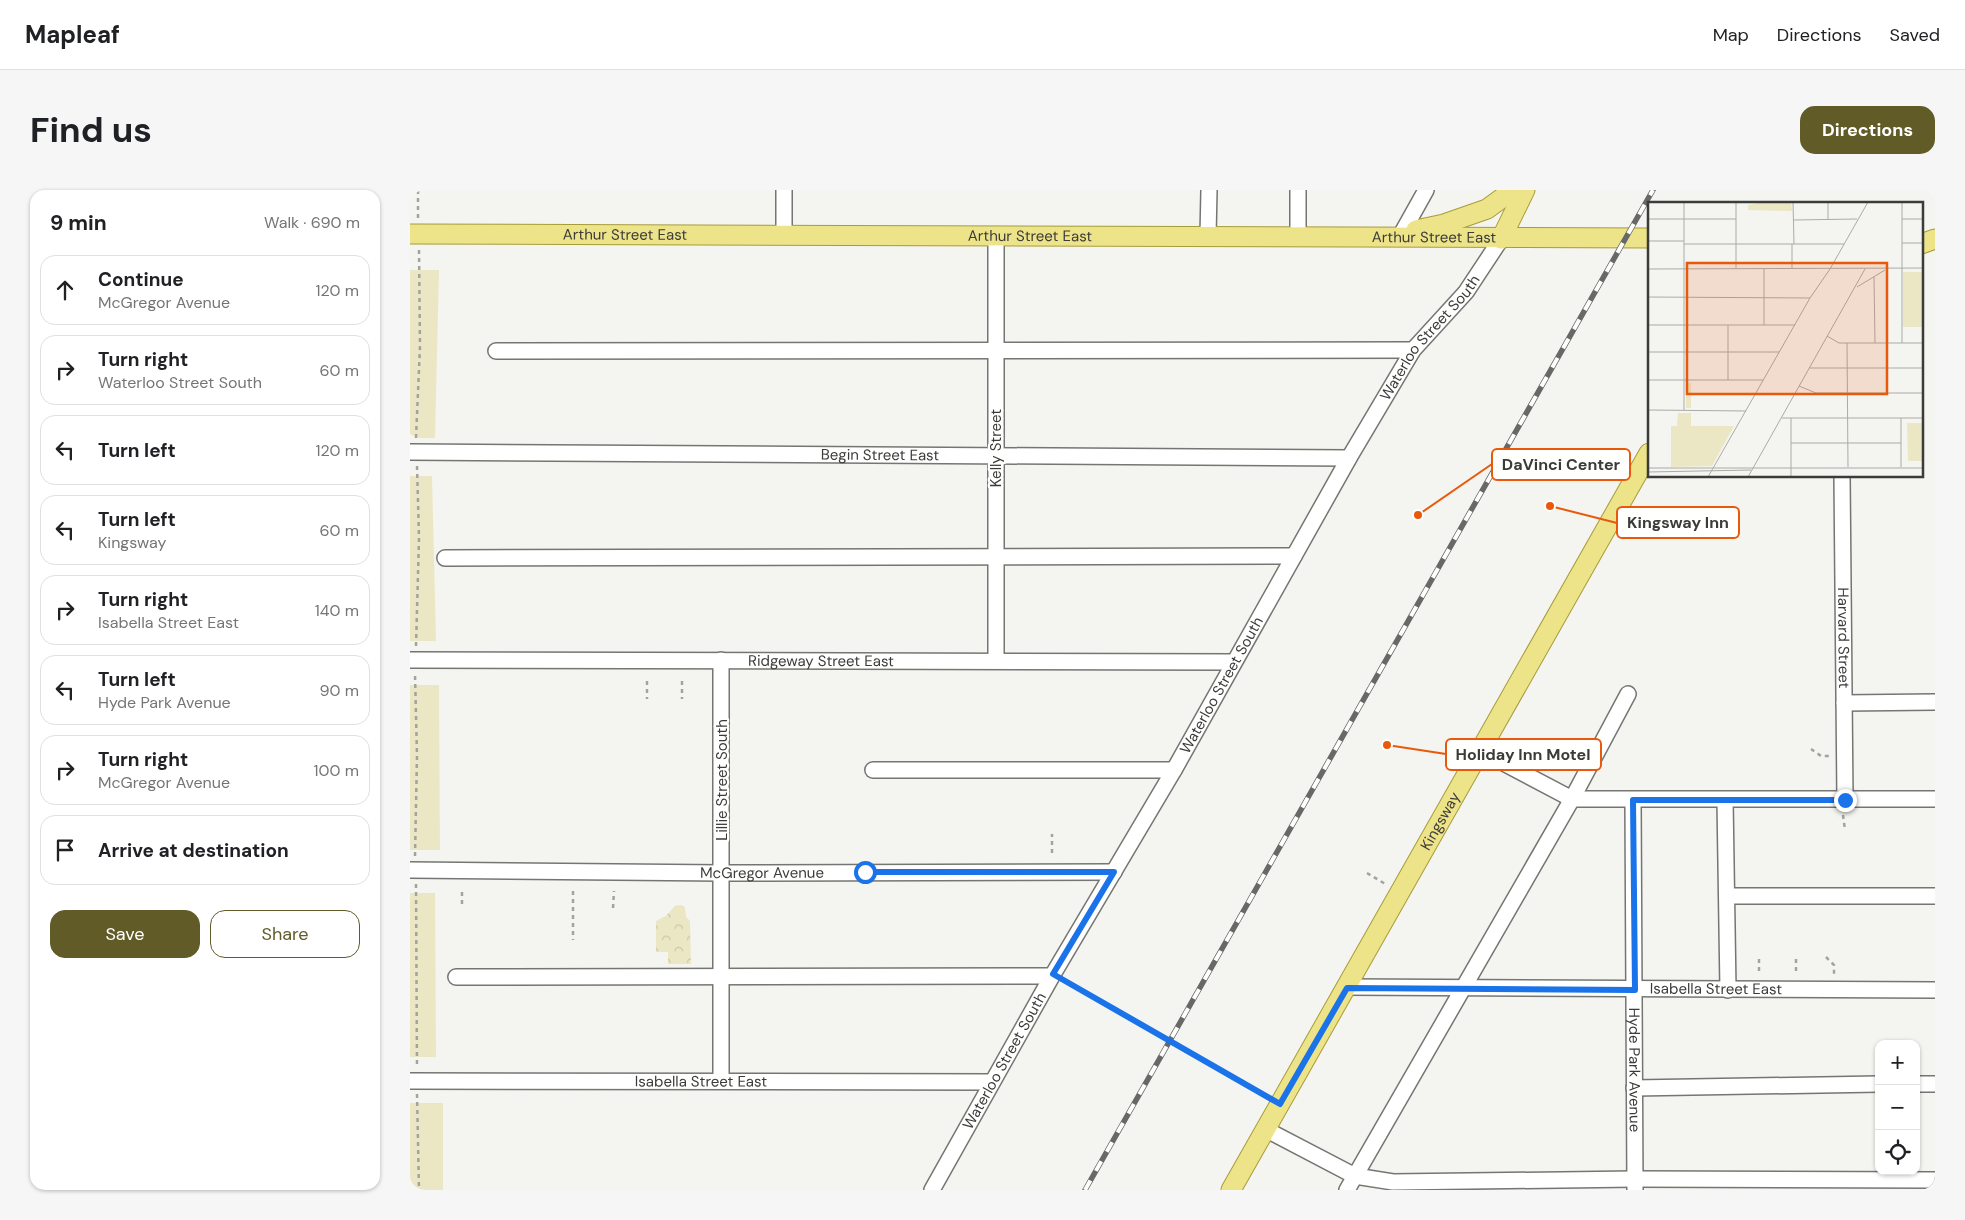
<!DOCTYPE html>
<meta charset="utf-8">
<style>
:root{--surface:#fff;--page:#f6f6f6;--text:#202124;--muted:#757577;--line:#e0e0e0;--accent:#615b27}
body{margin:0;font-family:"DM Sans",sans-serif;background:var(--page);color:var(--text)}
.controls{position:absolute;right:15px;bottom:15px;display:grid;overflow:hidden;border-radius:10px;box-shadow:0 1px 4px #0004}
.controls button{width:45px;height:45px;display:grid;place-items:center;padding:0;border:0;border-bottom:1px solid var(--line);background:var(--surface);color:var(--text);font:25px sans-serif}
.stop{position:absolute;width:15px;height:15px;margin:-11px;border:4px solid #1a73e8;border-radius:50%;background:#fff}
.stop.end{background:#1a73e8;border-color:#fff;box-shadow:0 1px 5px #0008}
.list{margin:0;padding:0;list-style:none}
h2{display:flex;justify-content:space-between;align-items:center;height:65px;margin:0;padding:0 20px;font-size:21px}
h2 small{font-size:16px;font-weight:400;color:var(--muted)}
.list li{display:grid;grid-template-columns:32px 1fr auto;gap:15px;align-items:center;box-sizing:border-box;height:70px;margin:0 10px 10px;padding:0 10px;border:1px solid var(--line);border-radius:15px}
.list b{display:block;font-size:19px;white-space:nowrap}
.list p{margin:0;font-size:16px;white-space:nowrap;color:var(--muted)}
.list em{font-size:16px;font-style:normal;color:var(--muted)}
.actions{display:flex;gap:10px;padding:15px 20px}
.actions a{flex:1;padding:11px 0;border:1px solid var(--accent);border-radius:15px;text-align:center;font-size:18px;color:var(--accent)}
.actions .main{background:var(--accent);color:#fff}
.icon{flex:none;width:28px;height:28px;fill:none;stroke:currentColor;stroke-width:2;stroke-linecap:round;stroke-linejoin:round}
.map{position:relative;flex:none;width:1525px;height:1000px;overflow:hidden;border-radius:15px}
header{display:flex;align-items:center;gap:30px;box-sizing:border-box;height:70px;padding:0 25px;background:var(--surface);border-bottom:1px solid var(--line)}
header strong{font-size:24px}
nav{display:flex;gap:28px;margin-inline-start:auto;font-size:18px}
.intro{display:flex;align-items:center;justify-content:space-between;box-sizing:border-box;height:120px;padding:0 30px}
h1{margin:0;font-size:35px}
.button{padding:12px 22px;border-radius:15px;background:var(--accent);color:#fff;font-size:18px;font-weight:700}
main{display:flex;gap:30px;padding:0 30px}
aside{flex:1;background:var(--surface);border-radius:15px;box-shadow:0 1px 4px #0004}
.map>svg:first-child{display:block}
</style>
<header>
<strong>Mapleaf</strong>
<nav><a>Map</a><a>Directions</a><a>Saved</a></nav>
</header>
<div class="intro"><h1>Find us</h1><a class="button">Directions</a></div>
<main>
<aside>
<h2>9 min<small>Walk · 690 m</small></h2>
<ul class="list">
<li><svg class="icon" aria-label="ahead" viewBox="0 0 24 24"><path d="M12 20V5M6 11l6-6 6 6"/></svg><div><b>Continue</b><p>McGregor Avenue</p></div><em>120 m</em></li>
<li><svg class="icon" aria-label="right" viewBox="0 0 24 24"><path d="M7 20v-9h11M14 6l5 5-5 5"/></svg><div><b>Turn right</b><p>Waterloo Street South</p></div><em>60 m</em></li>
<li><svg class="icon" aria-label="left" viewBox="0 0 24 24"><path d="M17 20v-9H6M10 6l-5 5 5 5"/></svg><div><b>Turn left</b></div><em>120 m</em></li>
<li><svg class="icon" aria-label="left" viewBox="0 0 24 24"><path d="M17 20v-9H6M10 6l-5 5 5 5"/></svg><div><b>Turn left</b><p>Kingsway</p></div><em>60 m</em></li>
<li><svg class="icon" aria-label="right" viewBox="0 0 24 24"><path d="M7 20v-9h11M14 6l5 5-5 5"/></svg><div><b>Turn right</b><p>Isabella Street East</p></div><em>140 m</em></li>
<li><svg class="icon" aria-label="left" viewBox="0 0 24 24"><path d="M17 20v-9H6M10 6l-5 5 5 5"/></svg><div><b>Turn left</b><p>Hyde Park Avenue</p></div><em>90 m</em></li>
<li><svg class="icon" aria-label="right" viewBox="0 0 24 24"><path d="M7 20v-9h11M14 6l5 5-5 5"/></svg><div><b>Turn right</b><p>McGregor Avenue</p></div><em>100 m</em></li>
<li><svg class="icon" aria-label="arrive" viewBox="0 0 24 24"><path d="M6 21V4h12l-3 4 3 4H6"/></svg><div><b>Arrive at destination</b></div></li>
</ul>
<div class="actions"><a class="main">Save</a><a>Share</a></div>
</aside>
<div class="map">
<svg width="1525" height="1000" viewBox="0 0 1525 1000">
<defs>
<pattern id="park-crowns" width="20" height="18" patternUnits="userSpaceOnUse" patternTransform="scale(1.25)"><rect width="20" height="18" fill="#ebe7c4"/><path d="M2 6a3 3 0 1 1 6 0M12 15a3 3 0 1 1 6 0" fill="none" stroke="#cac7a9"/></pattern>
</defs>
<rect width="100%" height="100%" fill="#f4f4f0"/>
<g fill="#ebe7c4">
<path d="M0 80H29L25 248H9L0 244Z"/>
<path d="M0 286H22L26 451H0Z"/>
<path d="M0 495H29L30 660H0Z"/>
<path d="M0 703H25L26 867H0Z"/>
<rect x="0" y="913" width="33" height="87"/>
</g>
<path fill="url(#park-crowns)" d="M270 715 275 717 276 727 280 731 281 774H258V762H246V731L256 726 265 716Z"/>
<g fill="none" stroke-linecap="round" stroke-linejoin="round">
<g stroke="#757571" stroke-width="18">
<g id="minor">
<path d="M374 0V46"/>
<path d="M992 43 1016 0"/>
<path d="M586 46V470"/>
<path d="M798 46 799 0"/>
<path d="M888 47V0"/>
<path d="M86 161 1003 160"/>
<path id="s1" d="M0 262 939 268"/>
<path id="s2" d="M1432 286 1435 610"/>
<path d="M35 368 884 366"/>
<path id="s3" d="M0 470 823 472"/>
<path d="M311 470V890"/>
<path d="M1434 513 1525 512"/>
<path d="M1069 560 1162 609H1525"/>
<path d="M463 580H764"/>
<path id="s4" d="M1223 610 1225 1000"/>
<path d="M1315 610 1318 800"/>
<path id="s5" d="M0 680 312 683 704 682"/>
<path d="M1317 706H1525"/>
<path d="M46 787 642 786"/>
<path id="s6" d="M937 797 1525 800"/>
<path id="s7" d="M0 891 582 892"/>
<path d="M1506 894H1525"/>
<path d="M1224 898 1469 894"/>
<path d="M855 939 945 986 983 992 1225 989 1525 990"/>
<path id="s8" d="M522 1000 642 786 764 580 939 268 1003 160 1056 102 1091 49"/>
<path d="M937 1000 1162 609 1218 504"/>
</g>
</g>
<g stroke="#a79c3a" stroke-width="21">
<g id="major">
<path d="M1006 40 1034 34 1077 19 1103 0"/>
<path id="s9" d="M0 44 1239 48"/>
<path d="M1091 49 1115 0"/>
<path d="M1511 54 1525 49"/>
<path id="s10" d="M821 1000 1239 263"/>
</g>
</g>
<g stroke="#a2a29f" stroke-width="2.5" stroke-dasharray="4 4" stroke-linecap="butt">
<path d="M8 0V28"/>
<path d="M6 248 10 156 9 59"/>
<path d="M6 456 9 348 7 276"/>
<path d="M237 491V509"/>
<path d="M272 491V509"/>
<path d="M1401 559 1411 566H1420"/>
<path d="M1433 625 1435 640"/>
<path d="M642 663V644"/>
<path d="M5 666 7 566 5 484"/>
<path d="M957 683 977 695"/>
<path d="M6 694 7 878"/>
<path d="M163 701V750"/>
<path d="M52 702V714"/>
<path d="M203 718 204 701"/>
<path d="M1416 767 1424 775V785"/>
<path d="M1349 769V785"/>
<path d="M1386 769V785"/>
<path d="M655 790 855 906"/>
<path d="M7 904 9 1000"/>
</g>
<use href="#minor" stroke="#fff" stroke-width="15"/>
<use href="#major" stroke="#ede389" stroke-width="19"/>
<g stroke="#686866" stroke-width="5.5">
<path id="rail" d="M675 1000 1243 0"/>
</g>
<use href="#rail" stroke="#fffffe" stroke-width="4" stroke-dasharray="11" stroke-linecap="butt"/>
</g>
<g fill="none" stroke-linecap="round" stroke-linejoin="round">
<path stroke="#1a73e8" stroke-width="6" d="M455 682H704L643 784 870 914 937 798 1225 800 1223 610H1435"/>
</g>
<g text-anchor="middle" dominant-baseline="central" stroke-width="4.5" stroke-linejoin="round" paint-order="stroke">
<g font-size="15" fill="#3b3b39" stroke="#fffffe">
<text stroke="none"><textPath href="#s9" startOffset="215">Arthur Street East</textPath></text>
<text stroke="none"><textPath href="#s9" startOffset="620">Arthur Street East</textPath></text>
<text stroke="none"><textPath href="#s9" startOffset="1024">Arthur Street East</textPath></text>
<text stroke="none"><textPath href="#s8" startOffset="988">Waterloo Street South</textPath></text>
<text transform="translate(586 258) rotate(-90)">Kelly Street</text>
<text stroke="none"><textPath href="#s1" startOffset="470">Begin Street East</textPath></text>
<text stroke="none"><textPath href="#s2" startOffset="162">Harvard Street</textPath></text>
<text stroke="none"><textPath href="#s3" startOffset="411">Ridgeway Street East</textPath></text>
<text stroke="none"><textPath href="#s8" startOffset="582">Waterloo Street South</textPath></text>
<text transform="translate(312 590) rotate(-90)">Lillie Street South</text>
<text stroke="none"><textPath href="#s10" startOffset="424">Kingsway</textPath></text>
<text stroke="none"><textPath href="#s5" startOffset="352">McGregor Avenue</textPath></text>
<text stroke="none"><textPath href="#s6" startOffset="369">Isabella Street East</textPath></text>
<text stroke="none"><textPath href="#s8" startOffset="148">Waterloo Street South</textPath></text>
<text stroke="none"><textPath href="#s4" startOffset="270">Hyde Park Avenue</textPath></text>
<text stroke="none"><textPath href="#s7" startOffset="291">Isabella Street East</textPath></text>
</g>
</g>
<g transform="translate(1238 12)">
<rect width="275" height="275" fill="#f4f4f0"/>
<path d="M116 0H143L144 9 100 8V3ZM38 181H43V206H38ZM259 221H275V259H260Z" fill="#ebe7c4"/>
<path d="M255 70H275V125H255ZM30 211H43V224H86L64 264 23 265V224H29Z" fill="#ebe7c4"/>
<path fill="none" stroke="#aaaaa7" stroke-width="1" d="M36 0V208M88 0V66M145 0 146 42M0 17H88M180 17V0M254 17H275M146 18 209 17M0 39H36M254 41H275M36 42H196M144 66V42M0 67 275 66M116 67V123M182 67 220 0M226 75 227 141M209 85 237 68M0 95 162 96M0 123H147M80 123V178M179 134 191 141H275M199 141 200 265M254 141V0M0 150H131M162 166H275M0 178H115M151 184 168 191H275M0 208 98 209M134 216H275M143 216V275M253 216V265M143 241H253M0 266H275M0 270 103 268M60 275 162 96 182 67M100 275 217 67"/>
<path fill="#e8590c" fill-opacity="0.15" stroke="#e8590c" stroke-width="2.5" d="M39 61H239V192H39Z"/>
<rect width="275" height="275" fill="none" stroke="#3b3b39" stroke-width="2.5"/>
</g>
<path fill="none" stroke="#e8590c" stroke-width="2" d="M1008 325L1082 274M1140 316L1207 333M977 555L1036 564"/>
<g fill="#e8590c" stroke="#fffffe" stroke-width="2">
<circle cx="1008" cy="325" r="5"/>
<circle cx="1140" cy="316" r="5"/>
<circle cx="977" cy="555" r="5"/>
</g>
<g fill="#fffffe" stroke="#e8590c" stroke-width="2">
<rect x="1082" y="259" width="138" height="31" rx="5"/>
<rect x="1207" y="317" width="122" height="31" rx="5"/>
<rect x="1036" y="549" width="155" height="31" rx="5"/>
</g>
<g font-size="16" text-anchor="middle" font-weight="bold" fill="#3b3b39">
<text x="1151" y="280">DaVinci Center</text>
<text x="1268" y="338">Kingsway Inn</text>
<text x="1113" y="570">Holiday Inn Motel</text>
</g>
</svg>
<div class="controls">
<button>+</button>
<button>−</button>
<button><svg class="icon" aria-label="locate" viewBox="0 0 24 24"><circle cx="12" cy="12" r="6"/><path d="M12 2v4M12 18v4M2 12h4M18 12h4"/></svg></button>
</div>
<div class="stop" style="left:455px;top:682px"></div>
<div class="stop end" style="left:1435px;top:610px"></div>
</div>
</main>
